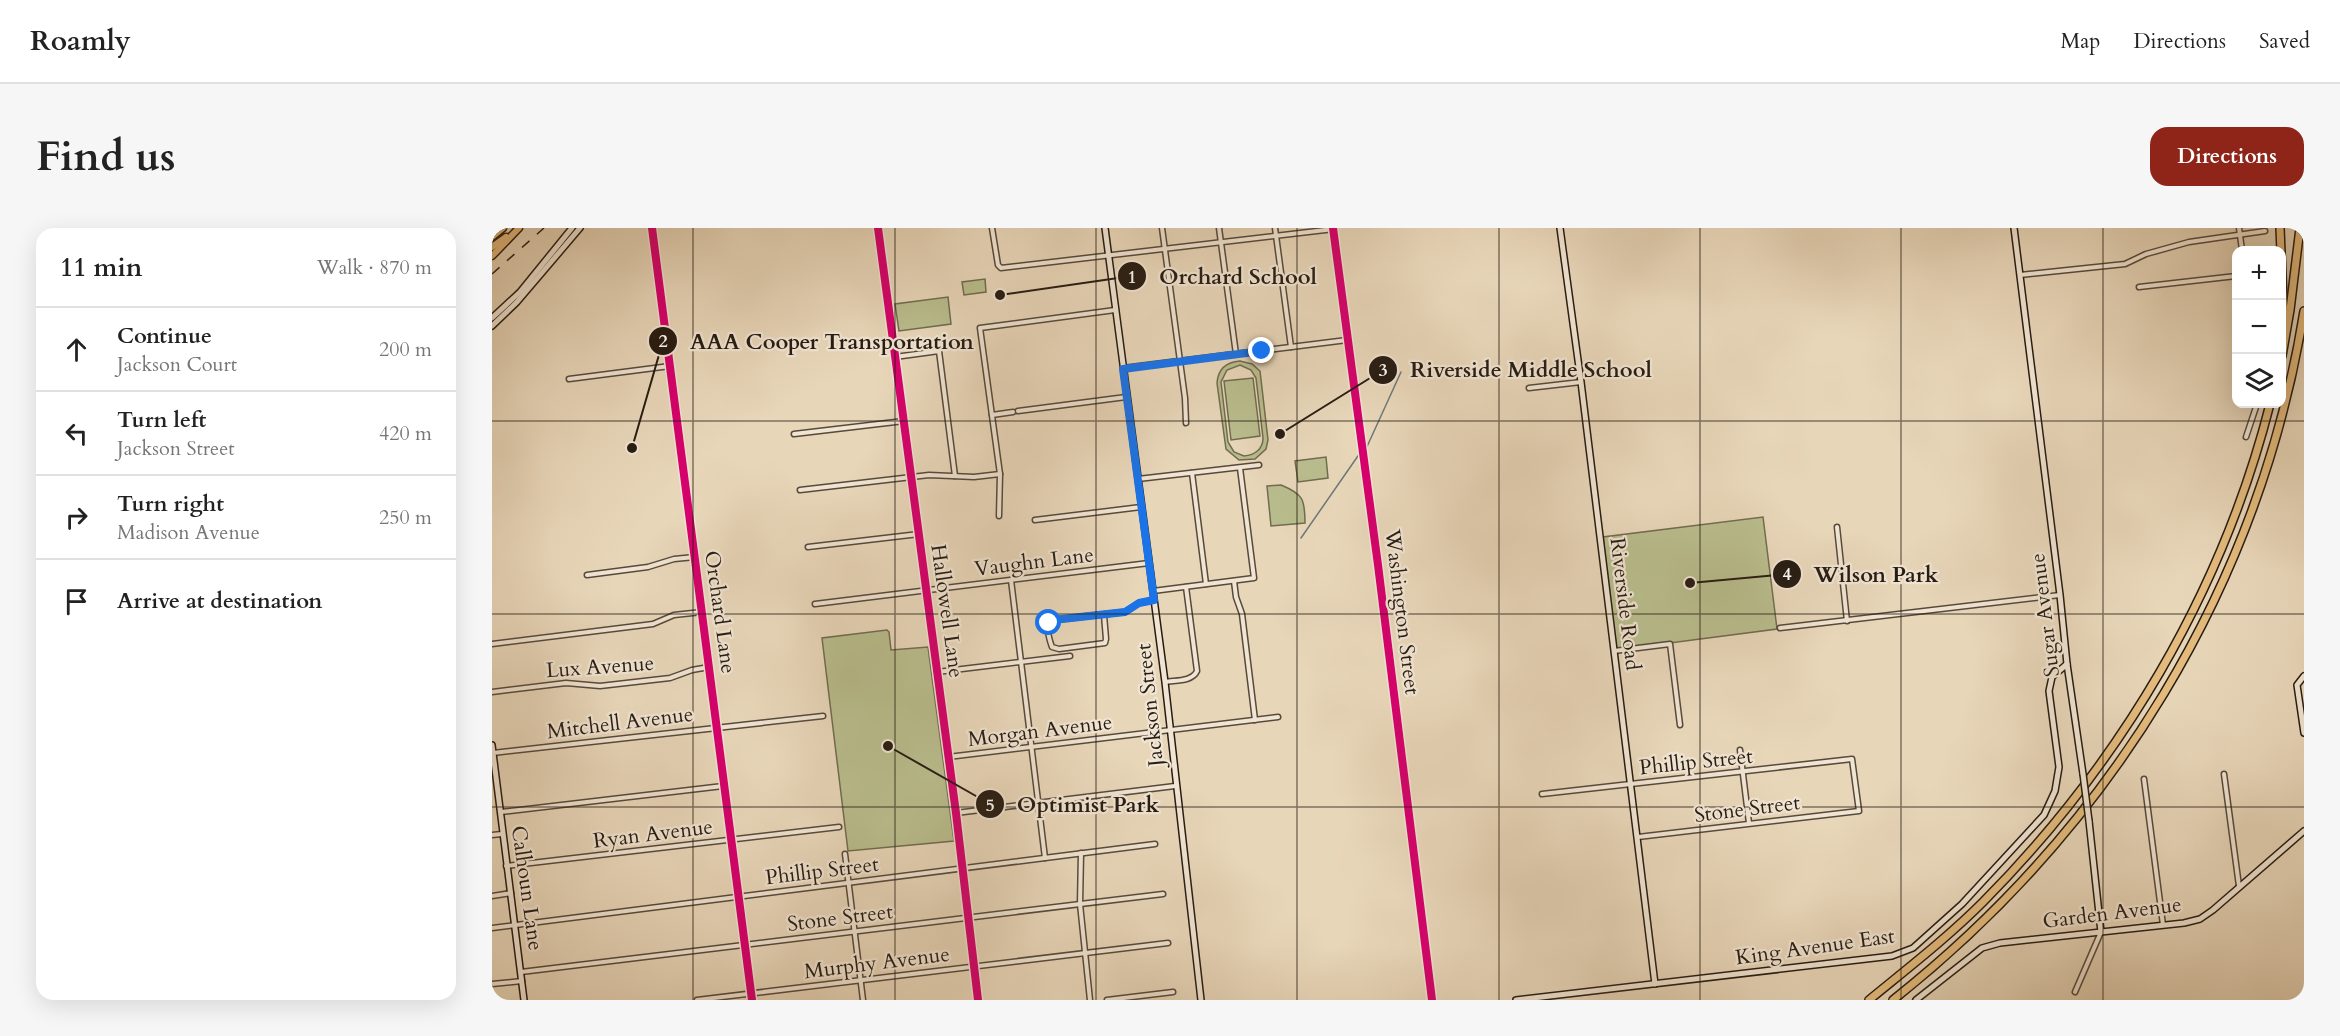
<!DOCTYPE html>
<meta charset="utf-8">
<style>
:root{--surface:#fff;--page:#f6f6f6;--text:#222;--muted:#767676;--line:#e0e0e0;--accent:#8f2418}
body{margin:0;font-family:Cardo,serif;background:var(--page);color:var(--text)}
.controls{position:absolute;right:18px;top:18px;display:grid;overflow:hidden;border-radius:12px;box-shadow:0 6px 24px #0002}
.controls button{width:54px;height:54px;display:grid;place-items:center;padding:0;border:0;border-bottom:2px solid var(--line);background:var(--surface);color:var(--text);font:30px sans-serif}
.stop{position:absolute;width:18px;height:18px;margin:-14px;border:4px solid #1a73e8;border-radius:50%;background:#fff}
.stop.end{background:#1a73e8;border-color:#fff;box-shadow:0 2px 6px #0008}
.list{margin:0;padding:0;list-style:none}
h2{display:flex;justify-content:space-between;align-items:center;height:78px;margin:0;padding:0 24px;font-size:26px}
h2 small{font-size:20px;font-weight:400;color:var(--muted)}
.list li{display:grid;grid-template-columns:39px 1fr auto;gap:18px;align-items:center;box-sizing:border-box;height:84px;padding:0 24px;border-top:2px solid var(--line)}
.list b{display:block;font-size:22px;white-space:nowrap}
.list p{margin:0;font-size:20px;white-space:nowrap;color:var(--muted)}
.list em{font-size:20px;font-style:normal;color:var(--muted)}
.icon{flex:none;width:33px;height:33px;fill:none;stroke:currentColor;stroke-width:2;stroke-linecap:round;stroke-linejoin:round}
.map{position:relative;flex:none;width:1812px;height:772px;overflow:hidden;border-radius:18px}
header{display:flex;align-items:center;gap:36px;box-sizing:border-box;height:84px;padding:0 30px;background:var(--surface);border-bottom:2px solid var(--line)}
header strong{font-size:28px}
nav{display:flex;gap:33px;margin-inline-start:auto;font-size:21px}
.intro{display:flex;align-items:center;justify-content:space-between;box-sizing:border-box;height:144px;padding:0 36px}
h1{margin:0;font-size:42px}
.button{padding:15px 27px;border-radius:18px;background:var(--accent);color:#fff;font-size:21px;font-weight:700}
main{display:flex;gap:36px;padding:0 36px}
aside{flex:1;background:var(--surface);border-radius:18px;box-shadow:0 6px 24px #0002}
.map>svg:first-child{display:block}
</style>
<header>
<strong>Roamly</strong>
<nav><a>Map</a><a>Directions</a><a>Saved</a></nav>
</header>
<div class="intro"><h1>Find us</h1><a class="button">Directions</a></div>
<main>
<aside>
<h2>11 min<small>Walk · 870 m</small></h2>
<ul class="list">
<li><svg class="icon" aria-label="ahead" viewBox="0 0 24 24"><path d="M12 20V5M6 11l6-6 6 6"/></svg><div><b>Continue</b><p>Jackson Court</p></div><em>200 m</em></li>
<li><svg class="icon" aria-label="left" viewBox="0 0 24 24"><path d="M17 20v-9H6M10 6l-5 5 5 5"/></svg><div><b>Turn left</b><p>Jackson Street</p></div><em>420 m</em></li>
<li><svg class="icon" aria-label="right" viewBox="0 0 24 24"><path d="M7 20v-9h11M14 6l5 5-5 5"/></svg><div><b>Turn right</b><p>Madison Avenue</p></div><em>250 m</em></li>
<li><svg class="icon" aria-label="arrive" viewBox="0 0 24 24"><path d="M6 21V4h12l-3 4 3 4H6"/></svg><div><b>Arrive at destination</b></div></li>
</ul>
</aside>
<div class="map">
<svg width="1812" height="772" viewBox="0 0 1812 772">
<rect width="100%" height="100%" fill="#e8d6b9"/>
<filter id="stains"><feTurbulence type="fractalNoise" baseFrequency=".00333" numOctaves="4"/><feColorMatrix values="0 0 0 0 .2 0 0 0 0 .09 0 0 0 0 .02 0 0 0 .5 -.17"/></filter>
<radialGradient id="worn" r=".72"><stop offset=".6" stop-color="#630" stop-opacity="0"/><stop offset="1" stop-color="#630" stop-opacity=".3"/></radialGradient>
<g fill="#b9bd8d" stroke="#706c50" stroke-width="1.5" fill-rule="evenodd">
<path d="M493 51 494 64 472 67 470 54Z"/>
<path d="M456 69 459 96 407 103 403 76Z"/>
<path d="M748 133 760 136 768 143 776 212 774 221 763 231 747 232 734 221 725 155C726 141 735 134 748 133ZM748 137 759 142 764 150 771 210C771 221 763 227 752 228L742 224 736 214 729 154 735 142Z"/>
<path d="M761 150 768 208 739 212 732 153Z"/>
<path d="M834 229 836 250 806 254 803 233Z"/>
<path d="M789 257C811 266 813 271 813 295L779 298 775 258Z"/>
<path d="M1271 289 1285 401 1124 422 1111 309Z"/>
<path d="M395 402 397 404 399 422 436 419 462 613 356 623 330 410Z"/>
</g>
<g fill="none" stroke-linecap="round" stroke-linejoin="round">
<g stroke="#6d7877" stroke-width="1.5">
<path d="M873 223 909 144"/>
<path d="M809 310 868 225"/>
</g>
<g stroke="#574a3c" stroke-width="7">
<g id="street">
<path d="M500 0 506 37 509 40 842 1"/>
<path d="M670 0 693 170 694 195"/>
<path d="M727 0 744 126"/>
<path d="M783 0 799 119"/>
<path d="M1747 0 1750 22"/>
<path d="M1528 47 1633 36 1654 26 1697 14 1773 3"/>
<path d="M1647 59 1744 48"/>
<path d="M403 129 447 123 463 248"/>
<path d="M631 140 855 112"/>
<path d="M77 151 178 138"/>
<path d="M1037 160 1089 154"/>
<path d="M526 183 634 169"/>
<path d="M500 187 521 184"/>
<path d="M302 206 412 193"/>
<path d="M1754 209 1765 176"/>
<path d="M700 245 714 356"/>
<path d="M646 251 767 237"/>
<path d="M308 262 437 247 482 249 508 246"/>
<path d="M507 288 508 246 488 100 623 82"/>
<path d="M543 292 649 279"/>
<path d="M1345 299 1355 393"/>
<path d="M316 319 427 306"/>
<path d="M95 347 156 339 182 331 203 329"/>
<path d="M519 352 553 630"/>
<path d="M742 353 744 369 750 386 763 492"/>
<path d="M661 363 762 350 748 240"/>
<path d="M323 376 657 335"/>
<path d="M612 387 614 411 613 415 567 421 560 419C557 411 553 397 561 392L633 384 647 375 662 372"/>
<path d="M1288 400 1568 367"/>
<path d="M0 416 161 396 182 387 210 384"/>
<path d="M1122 423 1178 416 1188 497"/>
<path d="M445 444 578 428"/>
<path d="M673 454C683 452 700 454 705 443L694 359"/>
<path d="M0 464 74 455 108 458 178 450 200 442 217 439"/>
<path d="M1248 522 1257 595"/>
<path d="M1 525 331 488"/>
<path d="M456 529 786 489"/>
<path d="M1732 546 1747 658"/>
<path d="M1652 551 1671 697"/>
<path d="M1050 566 1360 531 1367 583 1146 609"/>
<path d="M9 584 231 558"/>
<path d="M464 585 683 558"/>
<path d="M0 607 10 606"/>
<path d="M589 625 588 676 598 772"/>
<path d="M353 626 371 772"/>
<path d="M14 638 347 599"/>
<path d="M0 668 19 665"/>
<path d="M0 700 663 616"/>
<path d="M29 744 671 666"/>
<path d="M0 756 30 753"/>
<path d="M1583 764 1609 704"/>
<path d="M205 772 676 715"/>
<path d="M615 772 681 764"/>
</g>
</g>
<g stroke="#271c13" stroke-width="8">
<g id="secondary">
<path d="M160 0 260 772"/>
<path d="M386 0 464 585 486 772"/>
<path d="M613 0 673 454 709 772"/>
<path d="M841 0 886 337 940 772"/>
<path d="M1068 0 1089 154 1163 756"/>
<path d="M1522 0 1568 367 1575 436 1591 546"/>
<path d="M0 90 28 64 80 0"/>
<path d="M0 98 25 74 88 0"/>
<path d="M1812 448 1805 457 1812 505"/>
<path d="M0 517 32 772"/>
<path d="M1597 593 1609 704"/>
<path d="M1024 772 1400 728 1421 720 1470 676 1552 587 1563 563 1567 539 1557 463 1560 449 1575 436"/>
<path d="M1424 772 1490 720 1508 715 1692 695 1708 691 1721 682 1812 603"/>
</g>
</g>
<g stroke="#271c13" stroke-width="9">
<g id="primary">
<path d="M0 2 2 0"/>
<path d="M0 9 11 0"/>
<path d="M0 19 14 9"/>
<path d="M0 28 27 0"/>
</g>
</g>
<g stroke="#271c13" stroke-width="10">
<g id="highway">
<path d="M1788 0 1792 96"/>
<path d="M1790 128 1798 82 1808 0"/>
<path d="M1377 772C1416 740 1455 710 1491 674 1628 536 1730 365 1778 176"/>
<path d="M1401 772C1619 599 1768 358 1812 83"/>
</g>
</g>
<use href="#street" stroke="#f0e4d2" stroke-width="4"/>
<use href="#secondary" stroke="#f0e4d2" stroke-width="5"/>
<use href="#primary" stroke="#e4bb7c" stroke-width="6"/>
<use href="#highway" stroke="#e4bb7c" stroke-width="7"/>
<path stroke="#271c13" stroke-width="1.5" stroke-dasharray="10 10" stroke-linecap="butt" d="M0 46 52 0"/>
<g stroke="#271c13" stroke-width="8" stroke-linecap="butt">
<path id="secondary-bridge" d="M1591 546 1597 593"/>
</g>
<use href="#secondary-bridge" stroke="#f0e4d2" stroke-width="5"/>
<g stroke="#f0e4d2" stroke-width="11">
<g id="cycleway">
<path d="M160 0 260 772"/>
<path d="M386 0 464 585 486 772"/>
<path d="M841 0 886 337 940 772"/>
</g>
</g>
<use href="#cycleway" stroke="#d6006c" stroke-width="8"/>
</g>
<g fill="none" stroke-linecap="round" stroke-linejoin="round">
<path stroke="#1a73e8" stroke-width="8" d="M557 395 561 392 633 384 647 375 662 372 631 141 770 123"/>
</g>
<path fill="none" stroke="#271c13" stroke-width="1.5" stroke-opacity="0.55" d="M201 0V772M403 0V772M604 0V772M805 0V772M1007 0V772M1208 0V772M1409 0V772M1611 0V772M0 193H1812M0 386H1812M0 579H1812"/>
<g text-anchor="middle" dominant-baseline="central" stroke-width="4.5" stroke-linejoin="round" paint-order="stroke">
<g font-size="21" fill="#271c13" stroke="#f0e4d2">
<text transform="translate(542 334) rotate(-7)">Vaughn Lane</text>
<text transform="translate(1133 376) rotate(83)">Riverside Road</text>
<text transform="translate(455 383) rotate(82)">Hallowell Lane</text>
<text transform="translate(228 384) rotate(82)">Orchard Lane</text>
<text transform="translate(910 384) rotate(83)">Washington Street</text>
<text transform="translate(1553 387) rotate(-97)">Sugar Avenue</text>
<text transform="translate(108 439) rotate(-4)">Lux Avenue</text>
<text transform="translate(658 477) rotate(-96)">Jackson Street</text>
<text transform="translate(128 495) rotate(-7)">Mitchell Avenue</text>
<text transform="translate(548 503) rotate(-7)">Morgan Avenue</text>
<text transform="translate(1204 534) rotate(-6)">Phillip Street</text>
<text transform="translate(1255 581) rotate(-7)">Stone Street</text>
<text transform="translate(161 606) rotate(-7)">Ryan Avenue</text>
<text transform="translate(330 643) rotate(-7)">Phillip Street</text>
<text transform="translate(35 660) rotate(82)">Calhoun Lane</text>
<text transform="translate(1620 685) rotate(-7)">Garden Avenue</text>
<text transform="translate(348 690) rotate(-7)">Stone Street</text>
<text transform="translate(1323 719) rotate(-8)">King Avenue East</text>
<text transform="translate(385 735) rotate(-7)">Murphy Avenue</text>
</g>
</g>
<path fill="none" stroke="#271c13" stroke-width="2" d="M508 67L640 48M140 220L171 113M788 206L891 142M1198 355L1295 346M396 518L498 576"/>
<g fill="#271c13" stroke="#f0e4d2" stroke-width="2">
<circle cx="508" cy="67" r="6"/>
<circle cx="140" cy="220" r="6"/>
<circle cx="788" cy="206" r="6"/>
<circle cx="1198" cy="355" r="6"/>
<circle cx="396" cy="518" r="6"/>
<circle cx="640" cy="48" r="15"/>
<circle cx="171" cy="113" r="15"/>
<circle cx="891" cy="142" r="15"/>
<circle cx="1295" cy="346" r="15"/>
<circle cx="498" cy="576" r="15"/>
</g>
<g font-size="18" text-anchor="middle" font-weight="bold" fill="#fff">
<text x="640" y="55">1</text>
<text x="171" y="119">2</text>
<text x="891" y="148">3</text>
<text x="1295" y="352">4</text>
<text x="498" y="583">5</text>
</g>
<g font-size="22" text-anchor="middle" font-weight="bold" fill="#271c13" stroke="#f0e4d2" stroke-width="4.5" stroke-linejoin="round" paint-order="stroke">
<text x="746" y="56">Orchard School</text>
<text x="340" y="121">AAA Cooper Transportation</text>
<text x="1039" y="149">Riverside Middle School</text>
<text x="1384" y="354">Wilson Park</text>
<text x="596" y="584">Optimist Park</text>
</g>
<rect width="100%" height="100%" filter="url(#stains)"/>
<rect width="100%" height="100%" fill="url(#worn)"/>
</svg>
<div class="controls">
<button>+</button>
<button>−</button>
<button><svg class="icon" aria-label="layers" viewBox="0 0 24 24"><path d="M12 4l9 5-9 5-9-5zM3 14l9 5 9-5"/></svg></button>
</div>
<div class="stop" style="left:557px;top:395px"></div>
<div class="stop end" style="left:770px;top:123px"></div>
</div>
</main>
